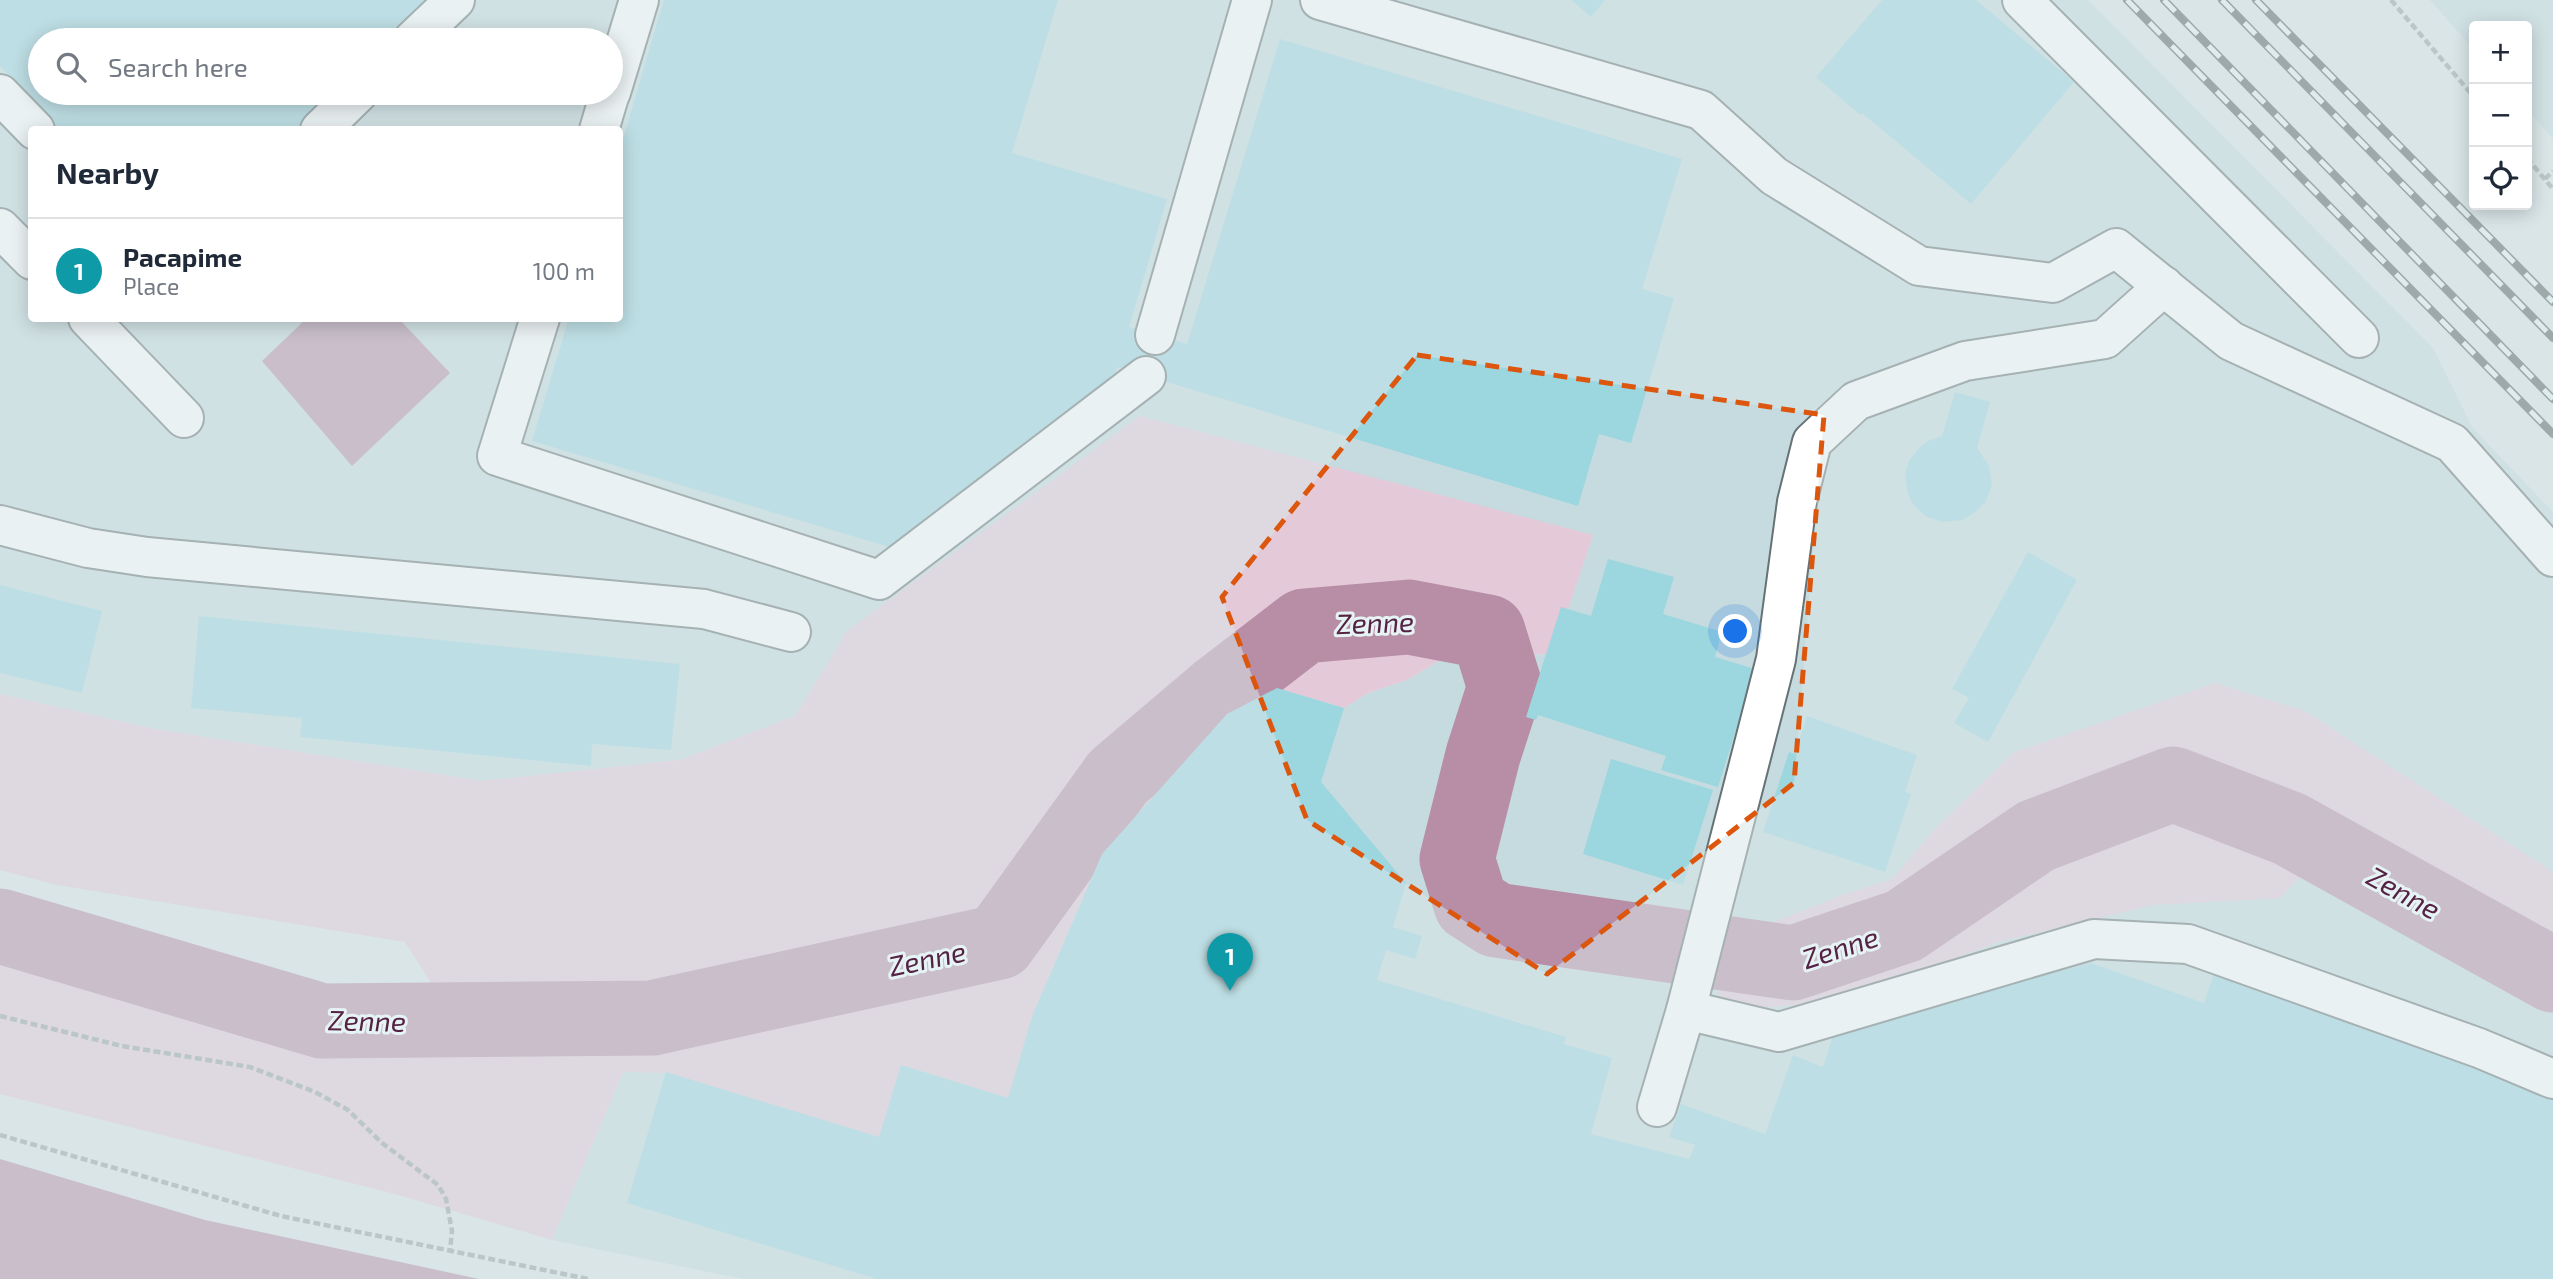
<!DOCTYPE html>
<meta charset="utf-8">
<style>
:root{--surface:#fff;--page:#f6f6f7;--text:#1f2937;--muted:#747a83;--line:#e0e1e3;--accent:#ad3487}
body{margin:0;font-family:"Exo 2",sans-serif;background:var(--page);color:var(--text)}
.controls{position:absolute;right:21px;top:21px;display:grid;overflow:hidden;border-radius:7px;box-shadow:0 4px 18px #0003}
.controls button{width:63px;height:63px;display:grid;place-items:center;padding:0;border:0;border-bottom:2px solid var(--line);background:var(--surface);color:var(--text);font:35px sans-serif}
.you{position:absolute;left:1736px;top:632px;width:24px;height:24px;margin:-18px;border:5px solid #fff;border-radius:50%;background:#1a73e8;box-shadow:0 0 0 10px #1a73e833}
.badge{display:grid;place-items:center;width:46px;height:46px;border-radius:50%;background:var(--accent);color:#fff;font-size:23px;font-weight:700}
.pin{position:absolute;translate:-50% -58px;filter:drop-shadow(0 2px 4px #0008)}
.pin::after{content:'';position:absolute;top:37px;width:24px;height:21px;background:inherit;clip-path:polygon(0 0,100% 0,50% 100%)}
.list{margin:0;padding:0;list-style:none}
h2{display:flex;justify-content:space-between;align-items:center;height:91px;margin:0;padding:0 28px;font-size:30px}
h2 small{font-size:23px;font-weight:400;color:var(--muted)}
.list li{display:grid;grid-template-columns:46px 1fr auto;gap:21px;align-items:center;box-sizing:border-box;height:105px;padding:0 28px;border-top:2px solid var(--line)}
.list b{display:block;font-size:26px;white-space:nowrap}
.list p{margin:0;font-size:23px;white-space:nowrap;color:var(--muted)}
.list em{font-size:23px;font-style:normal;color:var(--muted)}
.icon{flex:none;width:38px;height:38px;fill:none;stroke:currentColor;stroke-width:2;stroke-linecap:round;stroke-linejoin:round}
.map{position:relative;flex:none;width:2553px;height:1279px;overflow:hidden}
.search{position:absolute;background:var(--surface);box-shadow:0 4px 18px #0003;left:28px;top:28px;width:595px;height:77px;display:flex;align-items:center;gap:18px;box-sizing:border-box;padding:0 24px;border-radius:38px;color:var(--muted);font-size:26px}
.panel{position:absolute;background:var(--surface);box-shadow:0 4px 18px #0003;left:28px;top:126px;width:595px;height:196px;border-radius:7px}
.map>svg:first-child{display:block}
</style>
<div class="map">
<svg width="2553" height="1279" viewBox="0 0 2553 1279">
<rect width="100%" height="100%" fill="#d9e5e7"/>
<g fill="#c5dbdf" fill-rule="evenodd">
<path d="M0 0H2088L2433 348 2472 427 2553 512V1279H743L552 1240 623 1072 901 1065 1033 1014 1102 854 1227 714 1277 688 1344 708 1368 693 1407 680 1444 658 1553 654 1593 535 847 631 795 716 680 760 482 781 155 729 0 694ZM40 40H611V93H40ZM32 130H620V318H32Z"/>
<path d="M2430 0H2553V139L2527 109V26H2474V50Z"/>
</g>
<g fill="#e4c9d8">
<path d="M1140 416 1593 535 1553 654 1444 658 1407 680 1368 693 1344 708 1277 688 1227 714 1102 854 1033 1014 1008 1098 902 1065 879 1137 666 1073 623 1072 552 1240 395 1194 0 1094V950C149 998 317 1067 475 1052L405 942 57 885 0 870V694L155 729 482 781 680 760 795 716 847 631Z"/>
<path d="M2215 683 2305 711 2553 872V965L2321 856 2280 898 2153 905 1998 942 1843 1001 1716 1011 1726 941 1840 896 1892 879 1935 829 2013 753Z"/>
</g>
<g fill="#b78ea6">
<path d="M306 319H399L450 373 352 466 262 361Z"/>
<path d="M0 1159 205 1220 479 1279H0Z"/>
</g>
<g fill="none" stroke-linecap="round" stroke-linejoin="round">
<path stroke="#b78ea6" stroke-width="75" d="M0 926 322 1021 652 1018 999 942 1118 777 1217 693 1304 626 1409 617 1488 632 1505 687 1483 755 1457 859 1471 904 1496 920 1793 963 1904 926 2036 836 2173 784 2290 829 2553 975"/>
</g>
<g fill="#9cd6df">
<path d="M0 0H433L391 40H40V93H336L298 130H60L0 66Z"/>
<path d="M664 0H1058L1012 153 1167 199 1129 327 1187 344 1280 39 1682 159 1642 289 1674 298 1631 443 1599 434 1578 506 1117 367 1112 381 893 548 532 441 569 318H620V149Z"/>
<path d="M1571 0H1605L1591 17Z"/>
<path d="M1882 0H1976L2074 82 1971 204 1862 113 1860 115 1816 77Z"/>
<path d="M1955 392 1990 402 1977 448 1989 466 1992 485 1985 503 1974 513 1962 520 1942 522 1925 516 1912 503 1908 494 1905 474 1909 461 1917 450 1928 441 1942 436Z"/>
<path d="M2028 552 2077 580 1988 742 1954 723 1969 698 1952 689Z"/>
<path d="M1608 559 1674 577 1663 614 1722 632 1715 657 1755 669 1718 787 1661 770 1666 756 1538 715 1536 720 1526 717 1561 607 1591 616Z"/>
<path d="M0 585 102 611 82 693 0 673Z"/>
<path d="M199 616 680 664 671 750 592 744 591 766 300 737 302 718 191 708Z"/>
<path d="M1277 688 1344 708 1321 782 1406 883 1393 927 1422 936 1415 959 1386 950 1377 980 1566 1037 1564 1044 1612 1058 1591 1134 1689 1159 1695 1145 1669 1137 1681 1104 1765 1134 1793 1055 1823 1067 1835 1030 2091 963 2204 1003 2216 967 2553 1096V1279H877L627 1203 666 1072 879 1137 901 1065 1008 1098 1033 1014 1102 854 1227 714Z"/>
<path d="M1807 716 1917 755 1905 792 1911 794 1885 872 1763 832 1789 752 1795 754Z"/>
<path d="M1611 759 1713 790 1683 885 1583 854Z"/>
</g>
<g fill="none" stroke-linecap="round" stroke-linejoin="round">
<g stroke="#667273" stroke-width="42">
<g id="minor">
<path d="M1320 0 1701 110 1774 176 1919 266 2053 283 2116 248 2231 341 2452 443 2553 557"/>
<path d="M2022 0 2359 338"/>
<path d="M413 40 455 0"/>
<path d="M611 92 639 0"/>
<path d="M0 94 35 130"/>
<path d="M320 130 358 93"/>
<path d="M599 130 610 93"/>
<path d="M0 228 32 260"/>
<path d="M88 318 184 418"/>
<path d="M540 318 497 456 879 580 1146 376"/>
<path d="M1155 335 1252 0"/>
<path d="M0 525 88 548 147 557 704 609 791 632"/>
<path d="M1686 1010 1779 1032 2094 939 2188 944 2479 1048 2553 1079"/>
<path d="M1657 1107 1686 1010 1776 659 1797 502 1812 442 1856 401 1965 361 2105 339 2164 286"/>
</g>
</g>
<g stroke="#96a0a1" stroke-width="4.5" stroke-dasharray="7 3.5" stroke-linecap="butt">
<path d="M2391 0 2474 97"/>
<path d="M2527 158 2553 189"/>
<path d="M2545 179 2553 171"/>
<path d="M0 1016 122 1046 250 1067 315 1092 348 1110 382 1143 438 1185 446 1199 452 1231 450 1251"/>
<path d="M0 1135 281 1216 588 1279"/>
</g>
<use href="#minor" stroke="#fff" stroke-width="38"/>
<g stroke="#575f60" stroke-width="8">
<g id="rail">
<path d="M2127 0 2553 434"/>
<path d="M2164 0 2553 399"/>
<path d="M2222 0 2553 338"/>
<path d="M2256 0 2553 302"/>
</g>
</g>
<use href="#rail" stroke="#e6f3f5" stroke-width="5" stroke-dasharray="16" stroke-linecap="butt"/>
</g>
<path d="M0 0H2553V1279H0ZM1417 355 1824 415 1794 783 1547 974 1307 820 1222 597Z" fill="#d9e5e7" fill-opacity=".55" fill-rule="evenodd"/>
<path fill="none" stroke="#dd560d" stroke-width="5" stroke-dasharray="14 9" stroke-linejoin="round" d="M1417 355 1824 415 1794 783 1547 974 1307 820 1222 597Z"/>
<g text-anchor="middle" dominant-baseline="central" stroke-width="6" stroke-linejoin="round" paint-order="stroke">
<g font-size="28" font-style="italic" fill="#562244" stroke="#e6f3f5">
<text transform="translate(1375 622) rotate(-2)">Zenne</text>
<text transform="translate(2404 892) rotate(29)">Zenne</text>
<text transform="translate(1840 947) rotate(-18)">Zenne</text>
<text transform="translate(927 958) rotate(-12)">Zenne</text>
<text transform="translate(367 1020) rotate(1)">Zenne</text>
</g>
</g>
</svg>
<div class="controls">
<button>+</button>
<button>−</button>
<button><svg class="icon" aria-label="locate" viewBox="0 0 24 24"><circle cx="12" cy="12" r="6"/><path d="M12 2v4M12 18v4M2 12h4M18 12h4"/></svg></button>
</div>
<div class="you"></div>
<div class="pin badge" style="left:1230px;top:991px;background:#0f9aa8">1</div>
<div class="search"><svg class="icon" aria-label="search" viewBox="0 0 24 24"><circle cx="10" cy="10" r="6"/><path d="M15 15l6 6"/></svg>Search here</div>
<section class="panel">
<h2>Nearby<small></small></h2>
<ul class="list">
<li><span class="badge" style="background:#0f9aa8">1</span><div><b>Pacapime</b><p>Place</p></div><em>100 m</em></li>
</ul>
</section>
</div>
